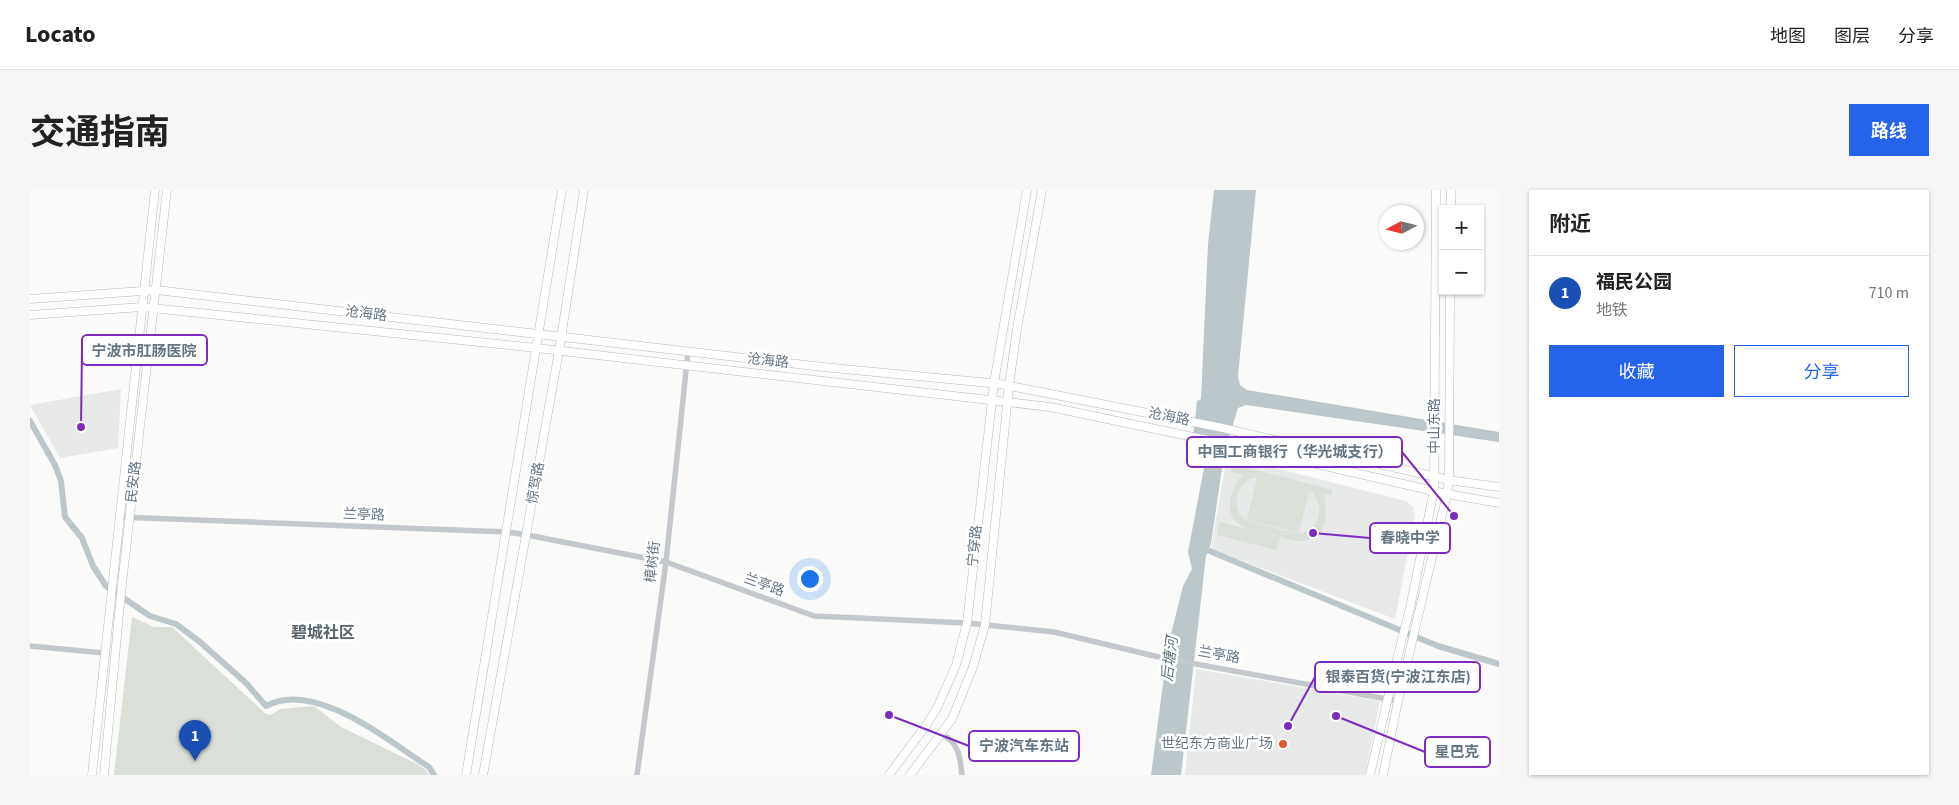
<!DOCTYPE html>
<html lang="zh">
<meta charset="utf-8">
<style>
:root{--surface:#fff;--page:#f6f6f6;--text:#222;--muted:#767676;--line:#e0e0e0;--accent:#2563eb}
body{margin:0;font-family:"Source Sans 3","Noto Sans SC",sans-serif;background:var(--page);color:var(--text)}
.controls{position:absolute;right:15px;top:15px;display:grid;overflow:hidden;border-radius:0px;box-shadow:0 1px 4px #0004}
.controls button{width:45px;height:45px;display:grid;place-items:center;padding:0;border:0;border-bottom:1px solid var(--line);background:var(--surface);color:var(--text);font:25px sans-serif}
.compass{position:absolute;left:1349px;top:15px;width:45px;height:45px;border-radius:50%;background:var(--surface);box-shadow:0 1px 4px #0004;rotate:263deg}
.you{position:absolute;left:779px;top:388px;width:18px;height:18px;margin:-12px;border:4px solid #fff;border-radius:50%;background:#1a73e8;box-shadow:0 0 0 8px #1a73e833}
.badge{display:grid;place-items:center;width:32px;height:32px;border-radius:50%;background:var(--accent);color:#fff;font-size:16px;font-weight:700}
.pin{position:absolute;translate:-50% -41px;filter:drop-shadow(0 1px 2px #0008)}
.pin::after{content:'';position:absolute;top:26px;width:18px;height:15px;background:inherit;clip-path:polygon(0 0,100% 0,50% 100%)}
.list{margin:0;padding:0;list-style:none}
h2{display:flex;justify-content:space-between;align-items:center;height:65px;margin:0;padding:0 20px;font-size:21px}
h2 small{font-size:16px;font-weight:400;color:var(--muted)}
.list li{display:grid;grid-template-columns:32px 1fr auto;gap:15px;align-items:center;box-sizing:border-box;height:75px;padding:0 20px;border-top:1px solid var(--line)}
.list b{display:block;font-size:19px;white-space:nowrap}
.list p{margin:0;font-size:16px;white-space:nowrap;color:var(--muted)}
.list em{font-size:16px;font-style:normal;color:var(--muted)}
.actions{display:flex;gap:10px;padding:15px 20px}
.actions a{flex:1;padding:11px 0;border:1px solid var(--accent);border-radius:0px;text-align:center;font-size:18px;color:var(--accent)}
.actions .main{background:var(--accent);color:#fff}
.map{position:relative;flex:none;width:1469px;height:585px;overflow:hidden;border-radius:0px}
header{display:flex;align-items:center;gap:30px;box-sizing:border-box;height:70px;padding:0 25px;background:var(--surface);border-bottom:1px solid var(--line)}
header strong{font-size:24px}
nav{display:flex;gap:28px;margin-inline-start:auto;font-size:18px}
.intro{display:flex;align-items:center;justify-content:space-between;box-sizing:border-box;height:120px;padding:0 30px}
h1{margin:0;font-size:35px}
.button{padding:12px 22px;border-radius:0px;background:var(--accent);color:#fff;font-size:18px;font-weight:700}
main{display:flex;gap:30px;padding:0 30px}
aside{flex:1;background:var(--surface);border-radius:0px;box-shadow:0 1px 4px #0004}
.map>svg:first-child{display:block}
</style>
<header>
<strong>Locato</strong>
<nav><a>地图</a><a>图层</a><a>分享</a></nav>
</header>
<div class="intro"><h1>交通指南</h1><a class="button">路线</a></div>
<main>
<div class="map">
<svg width="1469" height="585" viewBox="0 0 1469 585">
<rect width="100%" height="100%" fill="#fafaf8"/>
<g fill="#e8e9e9">
<path d="M91 199 88 258 30 268 0 215Z"/>
<path d="M1197 266 1376 311 1383 317 1385 327 1365 429 1181 359Z"/>
<path d="M1166 479 1350 511 1335 585H1155Z"/>
</g>
<g fill="#dadfd7" fill-rule="evenodd">
<path d="M1203 274 1303 300 1301 306 1293 304C1300 325 1296 349 1270 351 1261 352 1249 346 1240 344 1231 341 1218 340 1210 335 1192 324 1201 296 1213 285L1201 282ZM1222 288H1228L1283 303C1288 309 1290 316 1289 325 1283 352 1259 341 1240 337 1232 334 1222 333 1214 329 1201 317 1206 295 1222 288Z"/>
<path d="M1227 288 1279 302 1269 343 1217 330Z"/>
<path d="M1190 332 1250 347 1247 360 1187 345Z"/>
<path d="M102 427 124 437H142L236 524 241 525 250 519 284 516 311 537 387 574 395 579 399 585H84Z"/>
</g>
<path fill="#bbc7cb" d="M1184 0H1226L1208 186 1210 195 1217 200 1469 242V252L1216 215 1208 218 1194 264 1181 354 1176 366 1151 585H1121L1138 456 1153 396 1162 379 1158 362 1174 278 1162 257 1167 211 1171 209 1178 54Z"/>
<g fill="none" stroke-linecap="round" stroke-linejoin="round">
<g stroke="#bbc7cb" stroke-width="6">
<path d="M0 231 25 275 31 291 35 327 52 348 63 376 76 396 120 426 146 434 170 452 216 493 236 516C285 489 358 551 399 577L404 585"/>
<path d="M1170 357 1408 456 1469 474"/>
</g>
<g stroke="#b5babe" stroke-width="9">
<g id="major">
<path d="M1421 19V0"/>
<path d="M0 109 126 100 793 177 970 194 1188 237 1419 290 1469 297"/>
<path d="M0 125 112 117 506 158 1020 217 1221 259 1417 304 1469 313"/>
<path d="M93 385 137 0"/>
<path d="M1380 418 1404 300 1406 0"/>
<path d="M62 585 125 0"/>
<path d="M74 585 90 413"/>
<path d="M436 585 532 0"/>
<path d="M453 585 529 161 554 0"/>
<path d="M859 585 897 534 908 516 926 475 937 433 964 193 997 0"/>
<path d="M880 585 922 529 943 477 955 435 979 195 987 139 1012 0"/>
<path d="M1340 585 1367 469"/>
<path d="M1353 585 1368 511 1417 304 1419 290 1420 101"/>
</g>
</g>
<g stroke="#c3c8cc" stroke-width="5.5">
<path d="M89 327 477 342 497 345 636 372 784 426 937 433 1024 442 1133 468 1368 511"/>
<path d="M0 456 74 463"/>
<path d="M911 544C929 552 930 567 932 585"/>
<path d="M607 585 636 372 658 162"/>
</g>
<use href="#major" stroke="#fff" stroke-width="8"/>
<g stroke="#b5babe" stroke-width="9" stroke-linecap="butt">
<g id="major-bridge">
<path d="M90 413 93 385"/>
<path d="M1367 469 1380 418"/>
</g>
</g>
<use href="#major-bridge" stroke="#fff" stroke-width="8"/>
</g>
<circle fill="#e4572e" stroke="#fff" stroke-width="2" cx="1253" cy="554" r="5"/>
<g text-anchor="middle" dominant-baseline="central" stroke-width="5" stroke-linejoin="round" paint-order="stroke">
<g font-size="14" fill="#657683" stroke="#fff">
<text transform="translate(336 124) rotate(7)">沧海路</text>
<text transform="translate(738 171) rotate(6)">沧海路</text>
<text transform="translate(1139 227) rotate(11)">沧海路</text>
<text transform="translate(1405 236) rotate(-90)">中山东路</text>
<text transform="translate(104 292) rotate(-83)">民安路</text>
<text transform="translate(506 293) rotate(-80)">惊驾路</text>
<text transform="translate(334 325) rotate(2)">兰亭路</text>
<text transform="translate(945 356) rotate(-84)">宁穿路</text>
<text transform="translate(623 372) rotate(-83)">樟树街</text>
<text transform="translate(734 395) rotate(20)">兰亭路</text>
<text transform="translate(1189 465) rotate(10)">兰亭路</text>
</g>
<g font-size="14" fill="#657683" stroke="#fff" text-anchor="end">
<text x="1243" y="554">世纪东方商业广场</text>
</g>
<g font-size="15" font-style="italic" fill="#60757c" stroke="#fff">
<text transform="translate(1140 469) rotate(-83)">后塘河</text>
</g>
<g font-size="16" font-weight="bold" fill="#57646e" stroke="#fff">
<text x="293" y="443">碧城社区</text>
</g>
</g>
<path fill="none" stroke="#7b2cbf" stroke-width="2" d="M51 237L52 160M1424 326L1372 262M1283 343L1340 348M1258 536L1285 487M859 525L939 556M1306 526L1395 562"/>
<g fill="#7b2cbf" stroke="#fff" stroke-width="2">
<circle cx="51" cy="237" r="5"/>
<circle cx="1424" cy="326" r="5"/>
<circle cx="1283" cy="343" r="5"/>
<circle cx="1258" cy="536" r="5"/>
<circle cx="859" cy="525" r="5"/>
<circle cx="1306" cy="526" r="5"/>
</g>
<g fill="#fff" stroke="#7b2cbf" stroke-width="2">
<rect x="52" y="145" width="125" height="30" rx="5"/>
<rect x="1157" y="247" width="215" height="30" rx="5"/>
<rect x="1340" y="333" width="80" height="30" rx="5"/>
<rect x="1285" y="472" width="165" height="30" rx="5"/>
<rect x="939" y="541" width="110" height="30" rx="5"/>
<rect x="1395" y="547" width="65" height="30" rx="5"/>
</g>
<g font-size="15" text-anchor="middle" font-weight="bold" fill="#657683">
<text x="114" y="166">宁波市肛肠医院</text>
<text x="1265" y="267">中国工商银行（华光城支行）</text>
<text x="1380" y="353">春晓中学</text>
<text x="1368" y="492">银泰百货(宁波江东店)</text>
<text x="994" y="561">宁波汽车东站</text>
<text x="1427" y="567">星巴克</text>
</g>
</svg>
<div class="controls">
<button>+</button>
<button>−</button>
</div>
<svg class="compass" viewBox="-18 -18 36 36"><path d="M0-13l5 13h-10z" fill="#e53935"/><path d="M0 13l5-13h-10z" fill="#767676"/></svg>
<div class="you"></div>
<div class="pin badge" style="left:165px;top:571px;background:#1a4fb4">1</div>
</div>
<aside>
<h2>附近<small></small></h2>
<ul class="list">
<li><span class="badge" style="background:#1a4fb4">1</span><div><b>福民公园</b><p>地铁</p></div><em>710 m</em></li>
</ul>
<div class="actions"><a class="main">收藏</a><a>分享</a></div>
</aside>
</main>
